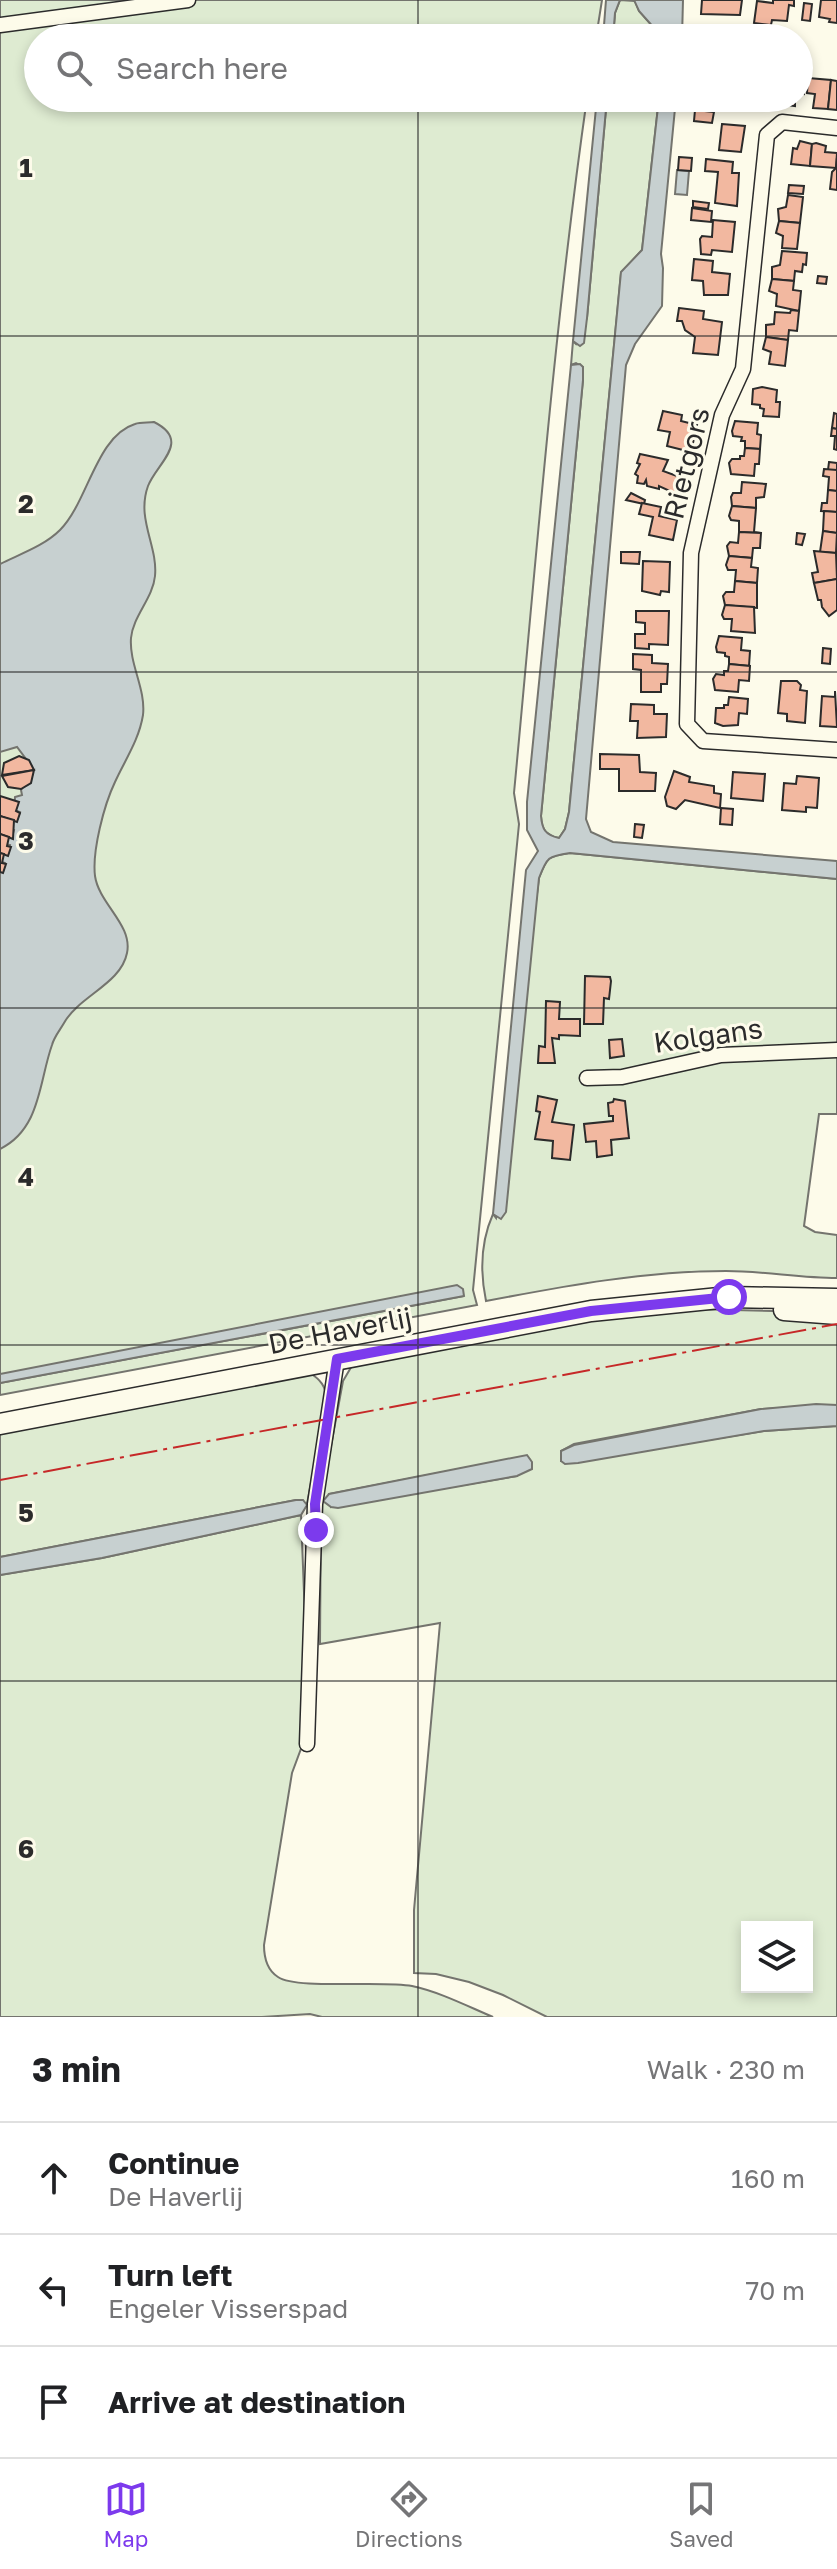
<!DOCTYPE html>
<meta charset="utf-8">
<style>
:root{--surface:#fff;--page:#f6f6f6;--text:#202124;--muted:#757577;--line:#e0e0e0;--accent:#7c3aed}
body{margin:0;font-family:"Golos Text",sans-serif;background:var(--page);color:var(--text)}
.controls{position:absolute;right:24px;bottom:24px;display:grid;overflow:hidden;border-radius:0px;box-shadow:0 4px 12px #0003}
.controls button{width:72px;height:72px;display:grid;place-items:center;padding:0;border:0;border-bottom:2px solid var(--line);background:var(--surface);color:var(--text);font:40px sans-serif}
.stop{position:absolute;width:24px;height:24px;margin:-18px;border:6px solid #7c3aed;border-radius:50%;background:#fff}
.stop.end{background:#7c3aed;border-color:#fff;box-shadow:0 2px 8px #0008}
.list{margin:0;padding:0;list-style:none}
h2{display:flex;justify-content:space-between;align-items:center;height:104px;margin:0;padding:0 32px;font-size:34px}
h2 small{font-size:26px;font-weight:400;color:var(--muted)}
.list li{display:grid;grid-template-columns:52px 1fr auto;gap:24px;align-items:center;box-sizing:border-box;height:112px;padding:0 32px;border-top:2px solid var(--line)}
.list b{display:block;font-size:30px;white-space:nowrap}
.list p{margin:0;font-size:26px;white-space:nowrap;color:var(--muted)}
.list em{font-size:26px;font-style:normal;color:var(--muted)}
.icon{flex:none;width:44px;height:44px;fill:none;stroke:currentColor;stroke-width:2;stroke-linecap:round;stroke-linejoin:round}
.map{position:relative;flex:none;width:837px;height:2017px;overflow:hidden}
.search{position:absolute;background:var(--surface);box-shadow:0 4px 12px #0003;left:24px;right:24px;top:24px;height:88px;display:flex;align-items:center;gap:20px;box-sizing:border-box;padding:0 28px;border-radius:44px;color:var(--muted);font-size:30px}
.sheet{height:440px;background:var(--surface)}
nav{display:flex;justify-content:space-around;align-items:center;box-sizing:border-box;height:112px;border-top:2px solid var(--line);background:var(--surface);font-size:22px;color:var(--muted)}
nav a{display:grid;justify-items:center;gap:4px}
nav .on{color:var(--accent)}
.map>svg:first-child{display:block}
</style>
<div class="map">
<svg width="837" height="2017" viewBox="0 0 837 2017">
<rect width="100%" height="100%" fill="#fdfbea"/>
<g fill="#deebd1" stroke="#74746e" stroke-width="2" fill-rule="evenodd">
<path d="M0 0H602L596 38H38V98H587C554 329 536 561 514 793L519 824 473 1290 477 1305 0 1395V1383L464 1296 0 1377Z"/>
<path d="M620 0 635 1 639 11 663 38H613L615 13Z"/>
<path d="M607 98H659L642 250 621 273 569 812 565 829 559 838C545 835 542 829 541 816L583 380V367L576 363 571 365 573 341 576 344 587 318Z"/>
<path d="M570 853 837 879V1114H819L804 1226 815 1232 837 1235V1278C800 1278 763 1271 726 1271 645 1271 565 1286 486 1301 480 1272 481 1241 493 1214L496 1218 539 878C547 857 548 856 570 853Z"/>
<path d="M692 1309 772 1311 837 1320V1405L761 1409 574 1444 561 1451V1461H577L764 1431 837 1426V2017H547L503 1995 469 1982 436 1974 414 1973V1910L440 1623 320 1644 321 1500 343 1381 353 1364 628 1314ZM527 1456 530 1460 517 1476 331 1507 329 1494ZM747 1927H807V1987H747Z"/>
<path d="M310 1373C321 1380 325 1386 327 1398L307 1504 296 1500 0 1557V1431Z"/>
<path d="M301 1515 306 1644 302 1746 292 1773 264 1945C264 1958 267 1970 278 1977 297 1990 382 1980 412 1986 440 1992 467 2006 493 2017H322L310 2014 262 2017H0V1575L102 1558Z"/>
</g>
<g fill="#c7d0d0" stroke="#74746e" stroke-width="2">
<path d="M606 0H620L615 13 613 38H603Z"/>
<path d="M634 0H683L682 38H663L639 11Z"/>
<path d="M597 98H607L587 318 584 343 580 346 573 341Z"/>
<path d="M659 98H676L661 254 663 268 662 306 635 344 626 365 586 819 591 832 613 842 837 861V879L570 853C548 856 547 857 539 878L506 1212 501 1219 493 1214 526 870 538 851 527 830V802L571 365 580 364 583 367V380L541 816C542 829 545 835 559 838L565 829 569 812 621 272 642 250Z"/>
<path d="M677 170 689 171 687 195 675 194Z"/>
<path d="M154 422C192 441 157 463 148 486 136 519 158 546 155 576 153 598 133 616 131 638 129 664 146 689 143 715 139 740 125 760 115 782 104 805 92 851 95 876 99 904 133 925 127 953 121 984 79 996 64 1023 60 1030 54 1037 52 1045 39 1081 41 1129 0 1149V872H3L5 863 0 861 4 853 8 854 10 845 5 844 8 837H12L14 830 10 828 12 819 17 820 20 812 14 810 15 797 22 795 21 790 33 774 32 767 17 747 0 752V564C20 554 44 546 60 530 88 502 96 436 135 424 141 422 149 423 154 422Z"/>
<path d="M457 1285 463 1289 464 1296 0 1383V1374Z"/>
<path d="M816 1404 837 1405V1426L764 1431 578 1463 565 1464 561 1461V1451L574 1445 761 1409Z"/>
<path d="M527 1455 532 1462V1469L517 1476 338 1508 331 1507 323 1501 329 1494Z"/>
<path d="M296 1500H303L307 1505 301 1515 102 1558 0 1575V1557Z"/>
</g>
<g fill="#f2b8a0" stroke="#2b2b2b" stroke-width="2">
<path d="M702 0H742L740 15 701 14Z"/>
<path d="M773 0H794V6L789 5 787 21 772 20 771 25 754 23 757 1 773 3Z"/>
<path d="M821 0H837V23L829 22 830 19 819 17Z"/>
<path d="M804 3 812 4 810 21 802 20Z"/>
<path d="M808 78 831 80 828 109 813 108 815 94 807 93Z"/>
<path d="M799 79H806L804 94 799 93Z"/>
<path d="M831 80 837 81V110L828 109Z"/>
<path d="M763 98H780L779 104 763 103Z"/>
<path d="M780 98H795V106L779 104Z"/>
<path d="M695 110 714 112 712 123 694 121Z"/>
<path d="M722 124 745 126 741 152 719 150Z"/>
<path d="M800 141 812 144 810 166 791 164 793 148 797 149Z"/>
<path d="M816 143 826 146 825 152 837 153 836 168 810 166 812 144Z"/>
<path d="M679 157 692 158 691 171 678 170Z"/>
<path d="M837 157V190L830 189 832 172 836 168Z"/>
<path d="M706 159 733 162 732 173H739L737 206 715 203 718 172 705 171Z"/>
<path d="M789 185 804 186 803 194 788 193Z"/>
<path d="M788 195 803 197 800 223 779 221 778 209 786 207Z"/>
<path d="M693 201 709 203 708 209 693 207Z"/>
<path d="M692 208 712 211 711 222 691 220Z"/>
<path d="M713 220 735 222 732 252 712 250 711 255 701 254 700 239 702 236 712 237Z"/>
<path d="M779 221 800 223 797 249 782 248 783 236 776 233Z"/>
<path d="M782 251 807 253 806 265 803 264 802 272 795 271 794 281 772 279V267L780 265Z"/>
<path d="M694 259 713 261 712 272 730 274 728 295H704L703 281 692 280Z"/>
<path d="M818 276 827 277 826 284 817 283Z"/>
<path d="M772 279 794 281 793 290 801 291 799 311 776 306 777 294 769 291Z"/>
<path d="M679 308 704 311 703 319 722 322 718 355 693 353 695 337 685 330 682 321H677Z"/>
<path d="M791 310 799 311 797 331 789 330 788 340 766 337V325L774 324 775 312 790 313Z"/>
<path d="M766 337 788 340 785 366 769 364 771 352 763 349Z"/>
<path d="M762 387 777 390 776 402H780L779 417 763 416 764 409 760 408V405L752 404 753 389Z"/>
<path d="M663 411 682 415 681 421 697 425 691 452 667 446 670 432 658 430Z"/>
<path d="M834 413 837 414V429L832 428Z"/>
<path d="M735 421 758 423 757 434 761 435 760 449 745 448V441H741L742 437 733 436 732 431Z"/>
<path d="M832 428 837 429V450L834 449 835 436H831Z"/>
<path d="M745 448 760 449 759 464H755L754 476 731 474 729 463 732 459H740V456H744Z"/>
<path d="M640 454 668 460 663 471 685 479 681 498 669 495 670 491 659 486V489L647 486 646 480 644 484 637 483 638 476 635 474 640 464 637 463Z"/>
<path d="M829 462 837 463V470H828Z"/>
<path d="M824 469 837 470V491L828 490 829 477 823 476Z"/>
<path d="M742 482 766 484 764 497 756 498V508L732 506 731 497 733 493H741Z"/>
<path d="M828 490 837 491V512L821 511 822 503H827Z"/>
<path d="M631 493 645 500 644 504 626 500Z"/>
<path d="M642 503 661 507 659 516 677 520 673 540 649 535 653 517 639 514Z"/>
<path d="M732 506 756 508 754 532 761 533 739 532V521L731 520 729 516Z"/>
<path d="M824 511 837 512V533L823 531Z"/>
<path d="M823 531 837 533 836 553 820 552Z"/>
<path d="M739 532 761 533 760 548H753L752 558 729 556 727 546 730 542 738 543Z"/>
<path d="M797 533 805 534 802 545 796 544Z"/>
<path d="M814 551 836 553 837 579 814 583 812 573 818 572Z"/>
<path d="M621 552H640L639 564 621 563Z"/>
<path d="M729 556 752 558 751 567 758 568 757 583 735 581 736 570H728L726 565Z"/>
<path d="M643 561 670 562 669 592 661 591 660 595 642 591Z"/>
<path d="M837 579V610L829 616 822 607 821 600H818L814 583Z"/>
<path d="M735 581 757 583V608L725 605 723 596 726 592H734Z"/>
<path d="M725 605 754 607 755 633 731 631 732 619H724L722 615Z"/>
<path d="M636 611H669L668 645 649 644V649L635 648V634H645V623L636 622Z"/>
<path d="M719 636 742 638 741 650 750 651 749 666 729 664V657L725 656V653L717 652 716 647Z"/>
<path d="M823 648 831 649 830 664 822 663Z"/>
<path d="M633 654 652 655V663L668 664 667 684H661V692H641V670L633 669Z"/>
<path d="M729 664 750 666 749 681 739 680 738 692 715 690 713 679 716 674 724 675V671H728Z"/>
<path d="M781 681H797L801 685 800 690 807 691 805 723 787 721V714L778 713Z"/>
<path d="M835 691 837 727 820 726 822 696 835 697Z"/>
<path d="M729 697 748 699 747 714 739 713 738 725 723 726 715 723 716 708H724V705H728Z"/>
<path d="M631 704 654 705V714H667L666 737 637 738 638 721H630Z"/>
<path d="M600 754 639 755 640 772 656 773 655 791H619V769H600Z"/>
<path d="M19 756 29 760 34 770 2 775 4 763Z"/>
<path d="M34 770 31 783 21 789 8 787 2 776Z"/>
<path d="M674 771 690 777 689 782 714 786V793L721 794 720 808 685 800 676 809 667 806 665 797Z"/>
<path d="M733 772 765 774 763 801 731 798Z"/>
<path d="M797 776 819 778 817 808 806 807V812L782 810 784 783 796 784Z"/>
<path d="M0 796 19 802 16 811 20 813 17 822 0 816Z"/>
<path d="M721 808 733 809 732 825 720 824Z"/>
<path d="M0 816 14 820 13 839 0 834Z"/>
<path d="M635 824 644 825 642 838 634 837Z"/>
<path d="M0 834 9 837 7 846 11 847 8 856 0 853Z"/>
<path d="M0 853 4 854 2 863 6 864 3 873 0 872Z"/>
<path d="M585 976 610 977 611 981 609 999 604 998 603 1024H584Z"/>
<path d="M546 1001 560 1002 559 1019H580V1036L559 1035V1039L552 1038 555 1063H538L539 1046 545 1047Z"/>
<path d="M622 1039 624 1056 610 1058 609 1040Z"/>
<path d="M538 1096 557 1100 552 1122 574 1125 570 1160 552 1158 553 1141 535 1139 540 1112 536 1111Z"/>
<path d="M614 1099 625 1101 629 1138 611 1140 612 1155 597 1157 596 1141 586 1142 584 1124 613 1121V1116H609L608 1103 613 1102Z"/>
</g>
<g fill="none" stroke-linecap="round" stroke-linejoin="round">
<g stroke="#2b2b2b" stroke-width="17">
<g id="street">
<path d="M0 25 188 0"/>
<path d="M837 128 782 122 767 135 743 369 722 415 691 553 687 724 703 741 837 750"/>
<path d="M587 1078 622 1077 721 1055 837 1050"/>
<path d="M307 1744 315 1504 337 1359"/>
</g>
</g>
<g stroke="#2b2b2b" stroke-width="23">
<g id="secondary">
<path d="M784 1310 837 1314"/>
<path d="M0 1424 591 1311 729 1297 837 1299"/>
</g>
</g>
<use href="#street" stroke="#fdfbea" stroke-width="14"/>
<use href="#secondary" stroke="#fdfbea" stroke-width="20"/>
<path stroke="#c62828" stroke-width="2" stroke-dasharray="28 6 4 6" stroke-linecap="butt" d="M0 1480 837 1324"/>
</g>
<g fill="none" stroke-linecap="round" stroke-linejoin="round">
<path stroke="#7c3aed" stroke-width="10" d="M316 1530 315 1504 337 1359 591 1311 729 1297"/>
</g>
<path fill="none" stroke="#2b2b2b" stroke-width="2" stroke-opacity="0.55" d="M418 0V38M418 98V2017M0 336H837M0 672H837M0 1008H837M0 1345H837M0 1681H837"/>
<g text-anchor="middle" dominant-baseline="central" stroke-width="6" stroke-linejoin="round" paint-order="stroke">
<g font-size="28" fill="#2b2b2b" stroke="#fdfbea">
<text transform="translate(686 463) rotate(-76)">Rietgors</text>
<text transform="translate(708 1035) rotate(-8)">Kolgans</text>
<text transform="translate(340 1330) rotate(-11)">De Haverlij</text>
</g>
</g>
<g font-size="26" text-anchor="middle" font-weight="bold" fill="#2b2b2b" stroke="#fdfbea" stroke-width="6" stroke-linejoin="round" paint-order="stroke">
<text x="26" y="177">1</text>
<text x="26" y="513">2</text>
<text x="26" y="850">3</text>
<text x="26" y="1186">4</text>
<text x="26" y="1522">5</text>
<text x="26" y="1858">6</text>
</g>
</svg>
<div class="controls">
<button><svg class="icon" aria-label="layers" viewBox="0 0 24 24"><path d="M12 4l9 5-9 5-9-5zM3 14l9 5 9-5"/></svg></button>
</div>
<div class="stop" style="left:729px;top:1297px"></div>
<div class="stop end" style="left:316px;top:1530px"></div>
<div class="search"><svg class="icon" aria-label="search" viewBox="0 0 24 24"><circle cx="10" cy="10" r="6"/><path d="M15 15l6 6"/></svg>Search here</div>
</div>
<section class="sheet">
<h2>3 min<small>Walk · 230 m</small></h2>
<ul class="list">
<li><svg class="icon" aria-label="ahead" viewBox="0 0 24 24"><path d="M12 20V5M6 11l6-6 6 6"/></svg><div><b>Continue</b><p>De Haverlij</p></div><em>160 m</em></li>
<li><svg class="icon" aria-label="left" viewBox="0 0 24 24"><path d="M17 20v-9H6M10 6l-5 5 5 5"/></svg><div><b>Turn left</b><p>Engeler Visserspad</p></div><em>70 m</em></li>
<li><svg class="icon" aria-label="arrive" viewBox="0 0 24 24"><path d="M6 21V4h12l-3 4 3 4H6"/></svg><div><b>Arrive at destination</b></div></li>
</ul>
</section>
<nav>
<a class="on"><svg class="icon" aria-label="map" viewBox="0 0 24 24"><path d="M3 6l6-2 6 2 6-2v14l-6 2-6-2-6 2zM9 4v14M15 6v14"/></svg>Map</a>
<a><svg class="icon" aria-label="directions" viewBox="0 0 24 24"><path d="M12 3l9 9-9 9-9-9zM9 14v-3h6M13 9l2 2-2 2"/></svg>Directions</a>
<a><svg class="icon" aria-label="saved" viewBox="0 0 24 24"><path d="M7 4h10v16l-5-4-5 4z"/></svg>Saved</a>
</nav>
